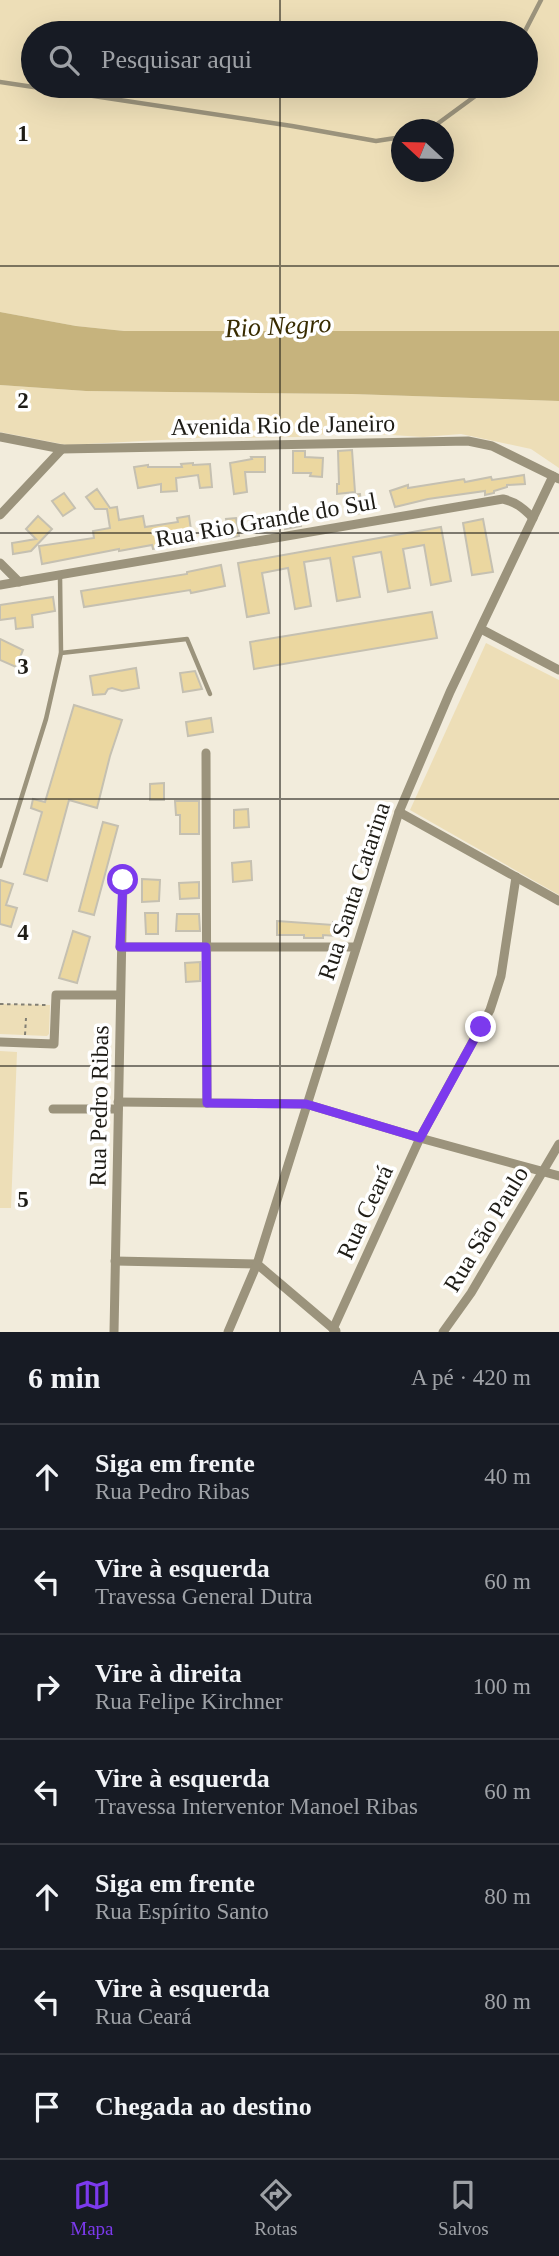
<!DOCTYPE html>
<html lang="pt">
<meta charset="utf-8">
<style>
:root{--surface:#171b24;--page:#242831;--text:#f1f3f6;--muted:#9ea1a6;--line:#363941;--accent:#7c3aed}
body{margin:0;font-family:"Times New Roman",serif;background:var(--page);color:var(--text)}
.compass{position:absolute;left:391px;top:119px;width:63px;height:63px;border-radius:50%;background:var(--surface);box-shadow:0 7px 28px #0002;rotate:292deg}
.stop{position:absolute;width:21px;height:21px;margin:-16px;border:5px solid #7c3aed;border-radius:50%;background:#fff}
.stop.end{background:#7c3aed;border-color:#fff;box-shadow:0 2px 7px #0008}
.list{margin:0;padding:0;list-style:none}
h2{display:flex;justify-content:space-between;align-items:center;height:91px;margin:0;padding:0 28px;font-size:30px}
h2 small{font-size:23px;font-weight:400;color:var(--muted)}
.list li{display:grid;grid-template-columns:46px 1fr auto;gap:21px;align-items:center;box-sizing:border-box;height:105px;padding:0 28px;border-top:2px solid var(--line)}
.list b{display:block;font-size:26px;white-space:nowrap}
.list p{margin:0;font-size:23px;white-space:nowrap;color:var(--muted)}
.list em{font-size:23px;font-style:normal;color:var(--muted)}
.icon{flex:none;width:38px;height:38px;fill:none;stroke:currentColor;stroke-width:2;stroke-linecap:round;stroke-linejoin:round}
.map{position:relative;flex:none;width:559px;height:1332px;overflow:hidden}
.search{position:absolute;background:var(--surface);box-shadow:0 7px 28px #0002;left:21px;right:21px;top:21px;height:77px;display:flex;align-items:center;gap:18px;box-sizing:border-box;padding:0 24px;border-radius:38px;color:var(--muted);font-size:26px}
.sheet{height:826px;background:var(--surface)}
nav{display:flex;justify-content:space-around;align-items:center;box-sizing:border-box;height:98px;border-top:2px solid var(--line);background:var(--surface);font-size:19px;color:var(--muted)}
nav a{display:grid;justify-items:center;gap:4px}
nav .on{color:var(--accent)}
.map>svg:first-child{display:block}
</style>
<div class="map">
<svg width="559" height="1332" viewBox="0 0 559 1332">
<rect width="100%" height="100%" fill="#f2ecdc"/>
<g fill="#eddeb7" fill-rule="evenodd">
<path d="M0 0H559V331H124L76 326 0 312ZM33 33H526V86H33ZM402 130H444V172H402Z"/>
<path d="M0 385 86 391 352 394 559 401V468L531 449 461 434 423 437 344 432 298 437 199 438 67 445 0 432Z"/>
<path d="M486 643 559 680V895L410 810Z"/>
<path d="M0 1004 50 1005 49 1034 47 1036 0 1034Z"/>
<path d="M0 1051 17 1052 11 1208H0Z"/>
</g>
<path fill="#c6b37d" d="M0 312 76 326 124 331H559V401L352 394 86 391 0 385Z"/>
<g fill="#ebd7a0" stroke="#c5c0b1" stroke-width="2">
<path d="M352 450 355 492 337 494V484H339L338 451Z"/>
<path d="M293 451H305V457L323 458 322 477 310 476 311 473H293Z"/>
<path d="M251 457H265V472H245L247 492 234 494 230 463 252 459Z"/>
<path d="M193 463V465L210 464 212 487 200 488 198 475 176 478 177 491 161 492V484L138 488 134 467 148 465V467H182L181 464Z"/>
<path d="M524 475 525 484 507 485V487L494 491V493L485 495V491L428 499 395 507 390 491 408 485V488L464 479 465 482 491 477 492 480Z"/>
<path d="M97 489 110 508 117 507 119 520 143 516 145 527 178 522 177 518 189 516 193 544 153 549 152 545 119 551V549L42 564 39 546 94 538 93 531 110 528 107 509H95L86 497Z"/>
<path d="M64 493 75 508 63 516 52 501Z"/>
<path d="M360 494 362 513 351 514 349 495Z"/>
<path d="M298 510 301 526 285 529 282 513Z"/>
<path d="M38 516 52 529 31 551 13 554 12 543 36 539 26 529Z"/>
<path d="M236 518 239 536 229 538 226 519Z"/>
<path d="M483 519 493 572 472 575 463 523Z"/>
<path d="M441 527 451 581 431 585 424 545 403 549 410 588 388 592 381 552 353 557 360 597 337 601 330 558 304 562 311 606 295 609 288 568 262 573 269 613 247 617 238 563Z"/>
<path d="M221 565 225 586 191 593 190 590 84 607 81 591 187 574V572Z"/>
<path d="M53 597 55 611 32 615 33 627 16 629 15 618 0 620V605Z"/>
<path d="M432 612 437 638 254 669 250 642Z"/>
<path d="M0 639 23 650 16 667 0 660Z"/>
<path d="M136 668 139 688 122 691 112 688 108 689 105 694 93 695 90 676Z"/>
<path d="M195 671 202 689 183 692 180 673Z"/>
<path d="M74 705 122 720 110 756 97 808 69 800 47 881 24 874 42 812 31 808 33 799 45 802Z"/>
<path d="M211 718 213 732 188 736 186 722Z"/>
<path d="M164 783V800H150V784Z"/>
<path d="M175 801H199V834H180V815H176Z"/>
<path d="M248 809 249 827 234 828V810Z"/>
<path d="M103 822 118 826 94 915 79 911Z"/>
<path d="M251 861 252 880 233 882 232 863Z"/>
<path d="M142 879 160 880 159 901 142 902Z"/>
<path d="M0 880 13 884 6 905 17 908 11 927 0 924Z"/>
<path d="M199 882V898L180 899 179 883Z"/>
<path d="M145 913H158V934H146Z"/>
<path d="M177 914H199L200 931H176Z"/>
<path d="M277 921 333 925V922L351 923 350 937 323 935V938H304V935H277Z"/>
<path d="M73 931 90 937 77 983 59 978Z"/>
<path d="M200 962V981L186 982 185 963Z"/>
</g>
<g fill="none" stroke-linecap="round" stroke-linejoin="round">
<g stroke="#827f74" stroke-width="2" stroke-dasharray="3.5 3.5" stroke-linecap="butt">
<path d="M0 1004 47 1005"/>
<path d="M25 1035 26 1018"/>
</g>
<g stroke="#9b937c" stroke-width="4.5">
<path d="M524 33 541 0"/>
<path d="M0 82 292 126 376 141 402 137"/>
<path d="M429 130 489 86"/>
<path d="M61 653 187 639 210 694"/>
<path d="M0 866 46 719 61 653 60 576"/>
</g>
<g stroke="#9b937c" stroke-width="9">
<path d="M0 437 62 449 468 441 492 446 559 479"/>
<path d="M0 515 62 449"/>
<path d="M0 563 19 582"/>
<path d="M0 585 503 499C516 502 523 508 533 518"/>
<path d="M481 629 559 670"/>
<path d="M206 753 207 1103"/>
<path d="M399 812 559 901"/>
<path d="M120 947H356"/>
<path d="M0 1042 54 1044 56 995H120"/>
<path d="M118 1102 306 1104 420 1138 559 1176"/>
<path d="M53 1109H118"/>
<path d="M115 1261 257 1264 336 1331"/>
<path d="M333 1329 420 1138 490 1010 501 976 516 877"/>
<path d="M114 1332 123 880"/>
<path d="M228 1332 257 1264 399 812 450 692 553 476"/>
<path d="M443 1332 471 1293 559 1144"/>
</g>
</g>
<g fill="none" stroke-linecap="round" stroke-linejoin="round">
<path stroke="#7c3aed" stroke-width="9" d="M123 880 120 947H206L207 1103 306 1104 420 1138 481 1027"/>
</g>
<path fill="none" stroke="#1e1c16" stroke-width="2" stroke-opacity="0.55" d="M280 0V33M280 86V1332M0 266H559M0 533H559M0 799H559M0 1066H559"/>
<g text-anchor="middle" dominant-baseline="central" stroke-width="7" stroke-linejoin="round" paint-order="stroke">
<g font-size="24" fill="#1e1c16" stroke="#fff">
<text transform="translate(283 425) rotate(-1)">Avenida Rio de Janeiro</text>
<text transform="translate(266 520) rotate(-10)">Rua Rio Grande do Sul</text>
<text transform="translate(354 891) rotate(-72)">Rua Santa Catarina</text>
<text transform="translate(99 1106) rotate(-89)">Rua Pedro Ribas</text>
<text transform="translate(365 1212) rotate(-65)">Rua Ceará</text>
<text transform="translate(486 1229) rotate(-59)">Rua São Paulo</text>
</g>
<g font-size="26" font-style="italic" fill="#382b00" stroke="#fff">
<text transform="translate(278 326) rotate(-3)">Rio Negro</text>
</g>
</g>
<g font-size="23" text-anchor="middle" font-weight="bold" fill="#1e1c16" stroke="#fff" stroke-width="7" stroke-linejoin="round" paint-order="stroke">
<text x="23" y="141">1</text>
<text x="23" y="408">2</text>
<text x="23" y="674">3</text>
<text x="23" y="940">4</text>
<text x="23" y="1207">5</text>
</g>
</svg>
<svg class="compass" viewBox="-18 -18 36 36"><path d="M0-13l5 13h-10z" fill="#e53935"/><path d="M0 13l5-13h-10z" fill="#9ea1a6"/></svg>
<div class="stop" style="left:123px;top:880px"></div>
<div class="stop end" style="left:481px;top:1027px"></div>
<div class="search"><svg class="icon" aria-label="search" viewBox="0 0 24 24"><circle cx="10" cy="10" r="6"/><path d="M15 15l6 6"/></svg>Pesquisar aqui</div>
</div>
<section class="sheet">
<h2>6 min<small>A pé · 420 m</small></h2>
<ul class="list">
<li><svg class="icon" aria-label="ahead" viewBox="0 0 24 24"><path d="M12 20V5M6 11l6-6 6 6"/></svg><div><b>Siga em frente</b><p>Rua Pedro Ribas</p></div><em>40 m</em></li>
<li><svg class="icon" aria-label="left" viewBox="0 0 24 24"><path d="M17 20v-9H6M10 6l-5 5 5 5"/></svg><div><b>Vire à esquerda</b><p>Travessa General Dutra</p></div><em>60 m</em></li>
<li><svg class="icon" aria-label="right" viewBox="0 0 24 24"><path d="M7 20v-9h11M14 6l5 5-5 5"/></svg><div><b>Vire à direita</b><p>Rua Felipe Kirchner</p></div><em>100 m</em></li>
<li><svg class="icon" aria-label="left" viewBox="0 0 24 24"><path d="M17 20v-9H6M10 6l-5 5 5 5"/></svg><div><b>Vire à esquerda</b><p>Travessa Interventor Manoel Ribas</p></div><em>60 m</em></li>
<li><svg class="icon" aria-label="ahead" viewBox="0 0 24 24"><path d="M12 20V5M6 11l6-6 6 6"/></svg><div><b>Siga em frente</b><p>Rua Espírito Santo</p></div><em>80 m</em></li>
<li><svg class="icon" aria-label="left" viewBox="0 0 24 24"><path d="M17 20v-9H6M10 6l-5 5 5 5"/></svg><div><b>Vire à esquerda</b><p>Rua Ceará</p></div><em>80 m</em></li>
<li><svg class="icon" aria-label="arrive" viewBox="0 0 24 24"><path d="M6 21V4h12l-3 4 3 4H6"/></svg><div><b>Chegada ao destino</b></div></li>
</ul>
</section>
<nav>
<a class="on"><svg class="icon" aria-label="map" viewBox="0 0 24 24"><path d="M3 6l6-2 6 2 6-2v14l-6 2-6-2-6 2zM9 4v14M15 6v14"/></svg>Mapa</a>
<a><svg class="icon" aria-label="directions" viewBox="0 0 24 24"><path d="M12 3l9 9-9 9-9-9zM9 14v-3h6M13 9l2 2-2 2"/></svg>Rotas</a>
<a><svg class="icon" aria-label="saved" viewBox="0 0 24 24"><path d="M7 4h10v16l-5-4-5 4z"/></svg>Salvos</a>
</nav>
